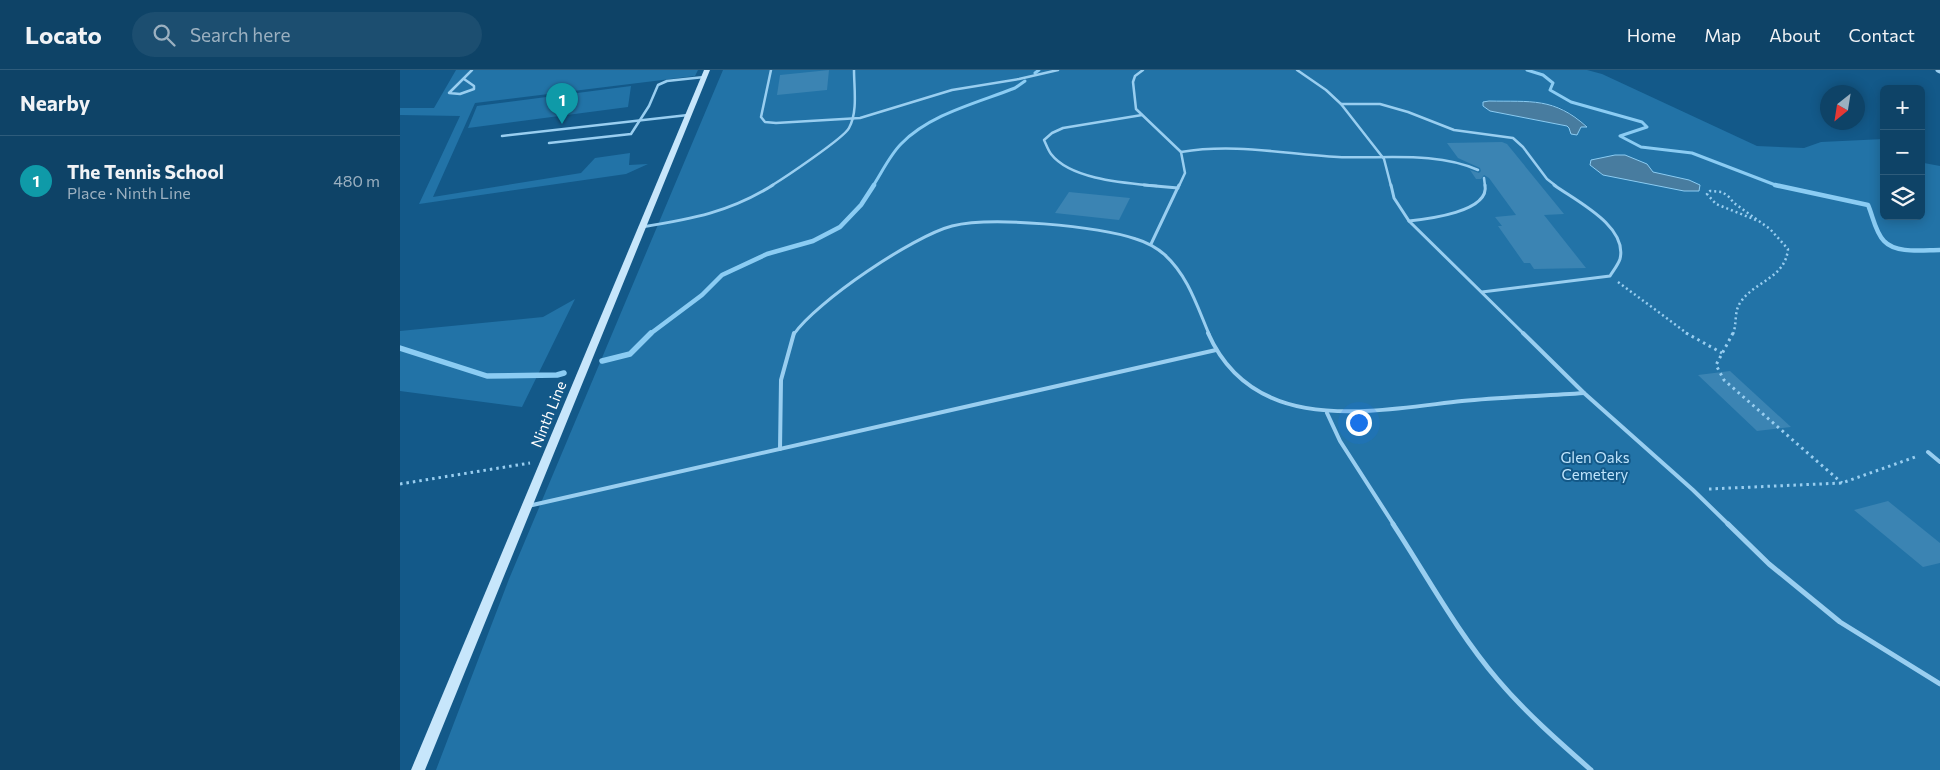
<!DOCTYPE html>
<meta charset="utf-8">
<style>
:root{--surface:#0e4367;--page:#1c4e70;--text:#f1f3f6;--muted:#9bb0c0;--line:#2e5c7b;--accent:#ffb458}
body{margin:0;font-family:Commissioner,sans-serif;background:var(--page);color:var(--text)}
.controls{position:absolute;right:15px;top:15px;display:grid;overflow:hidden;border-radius:8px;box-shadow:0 2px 12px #0003}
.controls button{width:45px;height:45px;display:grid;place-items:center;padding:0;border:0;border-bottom:1px solid var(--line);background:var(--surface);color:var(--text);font:25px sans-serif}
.compass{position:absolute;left:1420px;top:15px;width:45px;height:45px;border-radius:50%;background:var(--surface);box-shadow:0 2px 12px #0003;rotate:210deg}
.you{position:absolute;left:958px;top:352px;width:18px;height:18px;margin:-12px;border:4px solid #fff;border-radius:50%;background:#1a73e8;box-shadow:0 0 0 8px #1a73e833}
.badge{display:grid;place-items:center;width:32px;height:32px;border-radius:50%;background:var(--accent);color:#fff;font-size:16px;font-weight:700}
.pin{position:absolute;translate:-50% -41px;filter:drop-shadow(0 1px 2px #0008)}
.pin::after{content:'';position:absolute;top:26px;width:18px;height:15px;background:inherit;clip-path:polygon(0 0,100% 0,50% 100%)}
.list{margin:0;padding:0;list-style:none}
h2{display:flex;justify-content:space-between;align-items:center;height:65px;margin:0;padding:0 20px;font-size:21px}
h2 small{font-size:16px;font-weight:400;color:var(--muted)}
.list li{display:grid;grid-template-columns:32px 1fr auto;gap:15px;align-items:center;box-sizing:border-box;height:90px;padding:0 20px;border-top:1px solid var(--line)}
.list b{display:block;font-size:19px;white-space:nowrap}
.list p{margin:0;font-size:16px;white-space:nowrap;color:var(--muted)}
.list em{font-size:16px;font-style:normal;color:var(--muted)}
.icon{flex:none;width:28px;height:28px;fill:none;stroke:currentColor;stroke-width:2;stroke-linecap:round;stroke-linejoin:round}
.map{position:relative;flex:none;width:1540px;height:700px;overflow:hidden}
header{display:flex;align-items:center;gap:30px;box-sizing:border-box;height:70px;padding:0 25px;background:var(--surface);border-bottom:1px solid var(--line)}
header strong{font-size:24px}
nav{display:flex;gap:28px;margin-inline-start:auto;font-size:18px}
.search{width:350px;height:45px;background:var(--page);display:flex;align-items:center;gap:12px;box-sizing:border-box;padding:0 18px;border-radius:28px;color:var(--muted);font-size:19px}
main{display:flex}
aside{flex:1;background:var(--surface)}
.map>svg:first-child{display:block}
</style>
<header>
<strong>Locato</strong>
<div class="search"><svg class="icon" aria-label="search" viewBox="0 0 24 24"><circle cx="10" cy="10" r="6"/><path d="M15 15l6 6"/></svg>Search here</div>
<nav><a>Home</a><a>Map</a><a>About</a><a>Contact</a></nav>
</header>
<main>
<aside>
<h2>Nearby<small></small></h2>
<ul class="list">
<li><span class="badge" style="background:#0f9aa8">1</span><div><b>The Tennis School</b><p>Place · Ninth Line</p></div><em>480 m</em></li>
</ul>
</aside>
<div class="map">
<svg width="1540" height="700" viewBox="0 0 1540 700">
<rect width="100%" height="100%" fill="#135989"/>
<g fill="#2273a7" fill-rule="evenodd">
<path d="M56 0H298L295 6 75 33 33 127 181 103 195 88 230 83 229 95 248 94 226 104 19 134 60 46 0 45V38H34Z"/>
<path d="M323 0H1187L1202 4 1357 76 1404 78 1421 72 1484 69V146H1521V88L1524 93 1540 96V700H36L109 509ZM1089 31C1131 32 1154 26 1187 56L1169 58 1167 56 1090 41 1083 36V33Z"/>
<path d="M231 16 228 37 68 58 77 36Z"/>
<path d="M175 229 122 337 0 321V261L143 247Z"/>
</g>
<g fill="#487c9f" stroke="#8bccf3">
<path d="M1089 31C1131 32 1154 27 1187 57H1181L1177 65 1171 64 1169 58 1167 56 1090 41 1083 36V32Z"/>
<path d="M1215 85H1225L1247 94 1253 102 1289 110 1300 115 1299 121H1284L1203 105 1190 95 1191 90Z"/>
</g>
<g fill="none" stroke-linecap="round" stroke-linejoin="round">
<g stroke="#8bccf3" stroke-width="3">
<path d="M1127 0 1143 5 1153 13 1150 20 1171 32 1242 52 1247 57 1220 66 1241 77 1292 83 1378 116"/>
<path d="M635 3 639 0"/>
<path d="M473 116C482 102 490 85 501 74 530 44 577 33 615 18L625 11"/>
</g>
<g stroke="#8bccf3" stroke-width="4.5">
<path d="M1375 115 1468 135C1473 146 1475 162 1484 171 1496 184 1523 180 1540 180"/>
<path d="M250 264 302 225 322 205 367 184 413 171 440 157 461 135 474 115"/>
</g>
<g stroke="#8bccf3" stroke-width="5.5">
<path d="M0 278 87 306 157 305 164 303"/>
<path d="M202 291 230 284 251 263"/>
</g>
</g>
<g fill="#3b84b3">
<path d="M429 0 427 20 377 25 380 5Z"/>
<path d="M1102 72 1107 74 1164 144 1144 145 1186 198 1134 199 1130 193H1124L1098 156H1102L1095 147 1116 145 1089 108 1084 105 1081 109H1076L1070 100 1079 103 1081 101 1080 98 1058 88 1047 73Z"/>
<path d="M669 122 730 128 719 150 655 143Z"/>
<path d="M1330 301 1391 357 1357 361 1298 305Z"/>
<path d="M1488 431 1540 473V493L1523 497 1454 440Z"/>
</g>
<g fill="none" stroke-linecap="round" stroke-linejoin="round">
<g stroke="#99cef0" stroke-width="2.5" stroke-dasharray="2 3" stroke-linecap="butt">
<path d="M1218 212 1288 264"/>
<path d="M1333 264C1337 254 1334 242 1340 233 1354 211 1385 209 1388 179L1370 159 1334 133 1328 126 1322 122 1310 121 1307 124 1316 134 1356 150"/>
</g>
<g stroke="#99cef0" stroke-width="3" stroke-dasharray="2.5 4" stroke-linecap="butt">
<path d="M1286 263 1322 283"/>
<path d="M1333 263 1316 295 1324 310 1442 413"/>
<path d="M0 414 130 393"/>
<path d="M1309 419 1442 413 1518 386"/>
</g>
<g stroke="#99cef0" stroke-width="2.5">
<path d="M371 0 361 47 365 52 376 53 460 48 552 20 619 9 658 0"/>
<path d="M743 0 735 6 733 12 736 39 781 82 785 103 779 116"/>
<path d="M897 0 926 20 941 34 984 89 991 116"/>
<path d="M64 9 74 16V19L60 24 49 23 72 0"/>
<path d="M941 34H980L1008 42 1054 60 1113 68 1123 77 1147 109 1156 116"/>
<path d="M742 45 663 58 652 63 644 70C646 74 648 80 651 84 671 110 727 113 757 116"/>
<path d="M102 66 288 45"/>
<path d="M149 73 231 64 249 36 258 15 267 11 304 7"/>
<path d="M781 82C835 73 884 84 938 87 983 89 1036 81 1078 100"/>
<path d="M1084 108 1085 116"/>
<path d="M371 116C384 108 444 68 449 58 458 42 454 18 454 0"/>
</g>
<g stroke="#99cef0" stroke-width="3">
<path d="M744 115 778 118"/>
<path d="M991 115 994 128 1009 151 1124 264"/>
<path d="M1009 151C1027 149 1090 142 1085 115"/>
<path d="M242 157C292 149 330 142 373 115"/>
<path d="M751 174 779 115"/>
<path d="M1082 222 1210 206C1213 201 1218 195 1220 189 1228 156 1176 131 1154 115"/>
<path d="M394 264C416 232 513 166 552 156 591 146 697 156 736 169 746 172 757 178 765 185 788 206 797 236 809 264"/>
</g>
<g stroke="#99cef0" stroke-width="4">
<path d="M808 263C854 367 972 341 1062 331 1103 327 1143 326 1184 323"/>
<path d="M1123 263 1184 323 1293 420 1329 455"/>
<path d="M927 343 940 371 994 455"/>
<path d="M380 379 381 310 394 263"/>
<path d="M1528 382 1540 392"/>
<path d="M128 436 816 280"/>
</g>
<g stroke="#99cef0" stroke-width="5">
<path d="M993 454C1027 506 1057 562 1098 610 1126 643 1158 671 1191 700"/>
<path d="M1328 454 1369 494 1440 552 1540 614"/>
</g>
<path stroke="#99cef0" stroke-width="5" d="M1538 0 1540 1"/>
<path fill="#c7e6fb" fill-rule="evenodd" d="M304 0H310L25 700H11Z"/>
</g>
<g text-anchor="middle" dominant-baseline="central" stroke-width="4" stroke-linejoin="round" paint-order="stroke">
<g font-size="15" fill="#fff" stroke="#135989">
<text transform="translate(148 344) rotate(-68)">Ninth Line</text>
</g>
<g font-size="15" fill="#bfe4fc" stroke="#135989">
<text x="1195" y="387">Glen Oaks<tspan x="1195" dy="17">Cemetery</tspan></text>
</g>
</g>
</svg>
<div class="controls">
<button>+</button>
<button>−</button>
<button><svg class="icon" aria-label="layers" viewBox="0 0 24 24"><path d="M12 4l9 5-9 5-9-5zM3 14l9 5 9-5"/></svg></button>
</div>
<svg class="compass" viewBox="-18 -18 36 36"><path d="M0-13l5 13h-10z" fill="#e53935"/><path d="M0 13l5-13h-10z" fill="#9bb0c0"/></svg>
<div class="you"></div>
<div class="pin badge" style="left:162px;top:54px;background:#0f9aa8">1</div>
</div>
</main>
